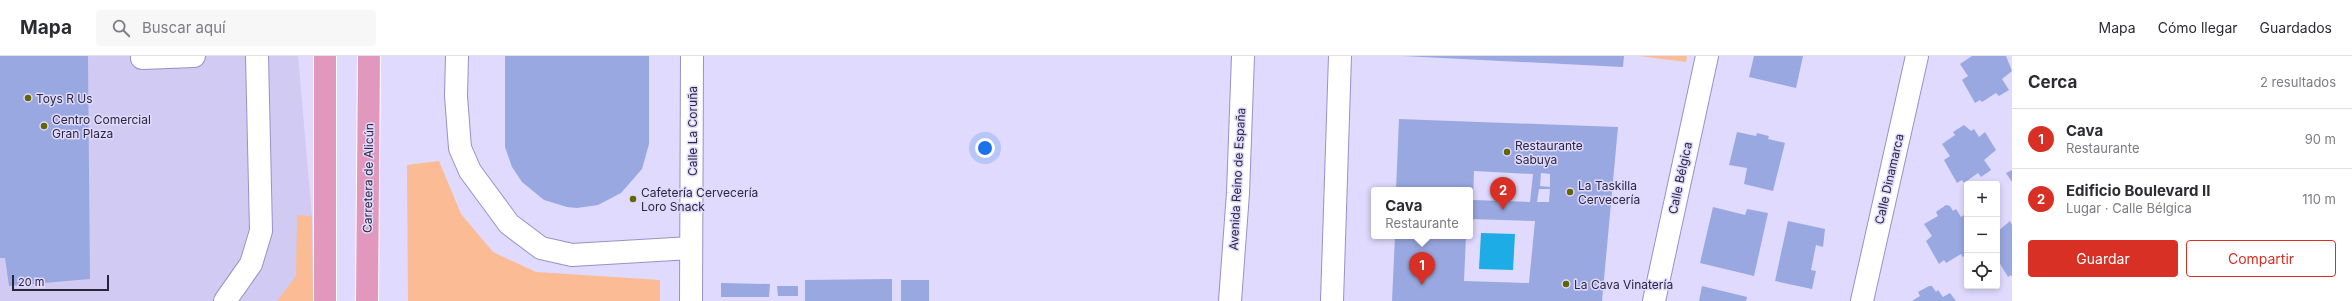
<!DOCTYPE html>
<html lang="es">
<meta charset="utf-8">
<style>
:root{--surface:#fff;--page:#f7f7f7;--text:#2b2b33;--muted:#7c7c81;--line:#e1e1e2;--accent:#d93025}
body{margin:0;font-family:Inter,sans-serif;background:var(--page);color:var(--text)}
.controls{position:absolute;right:12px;bottom:12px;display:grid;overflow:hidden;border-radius:4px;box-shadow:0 2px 6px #0003}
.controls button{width:36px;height:36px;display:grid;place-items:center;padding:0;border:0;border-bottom:1px solid var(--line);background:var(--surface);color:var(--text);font:20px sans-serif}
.scale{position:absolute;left:12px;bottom:10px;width:97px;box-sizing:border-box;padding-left:4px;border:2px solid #2a253c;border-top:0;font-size:11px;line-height:14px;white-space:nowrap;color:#2a253c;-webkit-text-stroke:3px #dfdafe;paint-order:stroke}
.you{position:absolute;left:985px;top:92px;width:14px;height:14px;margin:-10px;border:3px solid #fff;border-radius:50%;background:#1a73e8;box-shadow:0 0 0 6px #1a73e833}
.badge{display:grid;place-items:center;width:26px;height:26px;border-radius:50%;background:var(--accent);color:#fff;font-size:13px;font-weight:700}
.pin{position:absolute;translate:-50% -33px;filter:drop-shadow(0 1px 2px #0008)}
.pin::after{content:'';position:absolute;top:21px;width:14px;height:12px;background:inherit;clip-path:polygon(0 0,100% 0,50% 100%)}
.popup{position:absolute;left:1371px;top:131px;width:102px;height:52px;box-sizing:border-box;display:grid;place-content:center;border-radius:4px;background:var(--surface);filter:drop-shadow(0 1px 3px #0005);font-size:13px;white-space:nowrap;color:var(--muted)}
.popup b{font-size:15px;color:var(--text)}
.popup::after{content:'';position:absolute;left:50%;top:100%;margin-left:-8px;border:8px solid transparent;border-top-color:var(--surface)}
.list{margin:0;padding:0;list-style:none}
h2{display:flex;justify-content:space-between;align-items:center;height:52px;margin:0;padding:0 16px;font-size:17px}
h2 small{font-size:13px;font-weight:400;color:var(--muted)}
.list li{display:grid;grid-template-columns:26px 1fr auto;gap:12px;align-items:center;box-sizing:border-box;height:60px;padding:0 16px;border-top:1px solid var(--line)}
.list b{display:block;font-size:15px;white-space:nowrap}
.list p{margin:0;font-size:13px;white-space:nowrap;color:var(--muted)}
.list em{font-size:13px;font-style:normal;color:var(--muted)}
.actions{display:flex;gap:8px;padding:12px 16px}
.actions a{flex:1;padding:9px 0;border:1px solid var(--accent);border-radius:4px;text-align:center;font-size:14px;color:var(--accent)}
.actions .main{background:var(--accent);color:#fff}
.icon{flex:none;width:22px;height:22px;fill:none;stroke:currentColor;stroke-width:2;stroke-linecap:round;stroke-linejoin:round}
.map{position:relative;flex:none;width:2012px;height:245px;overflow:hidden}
header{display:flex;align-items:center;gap:24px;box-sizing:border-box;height:56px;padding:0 20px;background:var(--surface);border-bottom:1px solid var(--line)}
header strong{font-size:19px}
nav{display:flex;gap:22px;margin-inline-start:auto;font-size:14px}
.search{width:280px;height:36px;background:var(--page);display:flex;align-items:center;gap:10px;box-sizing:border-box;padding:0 14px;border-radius:4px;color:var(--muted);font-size:15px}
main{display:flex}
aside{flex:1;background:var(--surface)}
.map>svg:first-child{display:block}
</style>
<header>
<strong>Mapa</strong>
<div class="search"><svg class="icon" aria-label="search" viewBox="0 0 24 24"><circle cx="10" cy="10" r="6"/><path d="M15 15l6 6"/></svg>Buscar aquí</div>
<nav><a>Mapa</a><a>Cómo llegar</a><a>Guardados</a></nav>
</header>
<main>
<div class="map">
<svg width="2012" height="245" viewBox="0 0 2012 245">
<rect width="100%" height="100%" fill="#dfdafe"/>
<path fill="#d1cbf3" d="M0 0H298L312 160 313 245H0Z"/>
<g fill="#fbbb94">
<path d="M1639 0H1687L1686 6Z"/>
<path d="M439 105 461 158 493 196 536 216 660 224V245H408L407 109Z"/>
<path d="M297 159 312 160 313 245H277L296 220Z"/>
</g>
<path fill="#1dace5" d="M1481 177 1515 178 1513 214 1479 213Z"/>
<g fill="#99a8e0" fill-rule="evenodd">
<path d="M0 0H88L90 223 9 230 5 202H0Z"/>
<path d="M505 0H649V88L642 113 621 137 598 149 577 152 567 151 544 144 522 126 512 111 505 91Z"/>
<path d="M1403 0H1624L1623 11Z"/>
<path d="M1754 0H1803L1796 32 1749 21Z"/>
<path d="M1972 0H2006L2012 15 2002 23 2009 34 1999 40 1996 37 1982 46 1980 44 1975 47 1962 24 1968 20 1960 8Z"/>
<path d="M1399 63 1618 71 1602 245H1392L1395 180H1466L1464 225 1529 227 1535 165 1470 163V134H1396ZM1474 115 1533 118 1530 146 1473 144ZM1541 117 1550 118V131L1540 130ZM1539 133H1550L1549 146H1537Z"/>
<path d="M1964 69 1971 75 1974 73 1979 81 1985 76 1996 94 1984 104 1991 114 1981 121 1978 117 1964 127 1962 124 1957 127 1944 104 1950 100 1942 88 1955 79 1953 76Z"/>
<path d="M1737 76 1756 80 1757 77 1769 80 1768 83 1785 87 1773 135 1744 128 1747 112 1729 109Z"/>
<path d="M2012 114V126L2006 117Z"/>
<path d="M1946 149 1950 150 1953 155 1956 153 1961 161 1967 157V199L1963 201 1961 198 1946 207 1944 204 1939 208 1926 185 1932 180 1924 168 1938 160 1936 156Z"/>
<path d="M1713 151 1745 159 1747 153 1768 157 1754 220 1700 207Z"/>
<path d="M1788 165 1825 173 1823 191 1816 189 1811 214 1816 215 1812 233 1775 225Z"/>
<path d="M2010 165 2012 169V221L2011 219 2008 221 1999 206 1997 207V192L1999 191 1997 187V176Z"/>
<path d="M892 223V245H805V224Z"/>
<rect x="901" y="224" width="28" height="21"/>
<path d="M721 227 770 228 769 241H721Z"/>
<path d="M777 230H798V240H778Z"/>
<path d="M1702 230 1747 241 1746 245H1699Z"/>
<path d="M1929 230H1932L1936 236 1938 234 1943 241 1950 237 1956 245H1912L1920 240 1918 236Z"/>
</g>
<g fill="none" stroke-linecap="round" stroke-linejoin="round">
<g stroke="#9a90c8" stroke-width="24">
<g id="minor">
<path d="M457 0 456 40 460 92 470 115 509 168 541 192 572 199 691 192"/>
<path d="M142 2 194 0"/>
<path d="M225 245 251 208 261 175 257 0"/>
<path d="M691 245 692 0"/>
<path d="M1230 245 1238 137 1243 0"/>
<path d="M1332 245 1340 0"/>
<path d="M1654 245 1707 0"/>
<path d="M1862 245 1917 0"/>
</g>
</g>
<g stroke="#fff" stroke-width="24">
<g id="major">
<path d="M325 245V0"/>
<path d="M367 245 369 0"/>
</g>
</g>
<use href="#minor" stroke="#fff" stroke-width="22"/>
<use href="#major" stroke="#e298bd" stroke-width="22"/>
</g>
<g fill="#626501" stroke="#dfdafe" stroke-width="1.5">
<circle cx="28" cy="42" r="4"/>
<circle cx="44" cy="70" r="4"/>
<circle cx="1507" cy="96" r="4"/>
<circle cx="1570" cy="136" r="4"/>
<circle cx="633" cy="143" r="4"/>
<circle cx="1566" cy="228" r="4"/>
</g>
<g text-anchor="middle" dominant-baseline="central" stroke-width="3" stroke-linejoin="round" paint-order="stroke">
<g font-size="12" fill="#2a253c" stroke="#dfdafe" text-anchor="start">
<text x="36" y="42">Toys R Us</text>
<text x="52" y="63">Centro Comercial<tspan x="52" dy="14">Gran Plaza</tspan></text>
<text x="1515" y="89">Restaurante<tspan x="1515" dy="14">Sabuya</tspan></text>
<text x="1578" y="129">La Taskilla<tspan x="1578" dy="14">Cervecería</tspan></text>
<text x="641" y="136">Cafetería Cervecería<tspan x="641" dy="14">Loro Snack</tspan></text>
<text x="1574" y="228">La Cava Vinatería</text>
</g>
<g font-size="12" fill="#2a253c" stroke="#dfdafe">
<text transform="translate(692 75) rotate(-90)">Calle La Coruña</text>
<text transform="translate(368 122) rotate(-89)">Carretera de Alicún</text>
<text transform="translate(1680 122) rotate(-78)">Calle Bélgica</text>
<text transform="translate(1237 123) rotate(-87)">Avenida Reino de España</text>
<text transform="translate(1889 123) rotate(-77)">Calle Dinamarca</text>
</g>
</g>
</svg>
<div class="controls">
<button>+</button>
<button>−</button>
<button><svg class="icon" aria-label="locate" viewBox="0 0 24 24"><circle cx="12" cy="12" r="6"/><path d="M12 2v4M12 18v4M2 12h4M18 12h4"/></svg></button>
</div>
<div class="scale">20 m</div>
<div class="you"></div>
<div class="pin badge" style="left:1422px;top:229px">1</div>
<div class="popup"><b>Cava</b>Restaurante</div>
<div class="pin badge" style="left:1503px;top:154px">2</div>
</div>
<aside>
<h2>Cerca<small>2 resultados</small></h2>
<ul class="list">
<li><span class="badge">1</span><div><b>Cava</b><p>Restaurante</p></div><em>90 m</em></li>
<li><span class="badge">2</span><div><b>Edificio Boulevard II</b><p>Lugar · Calle Bélgica</p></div><em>110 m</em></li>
</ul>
<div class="actions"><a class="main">Guardar</a><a>Compartir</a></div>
</aside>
</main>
